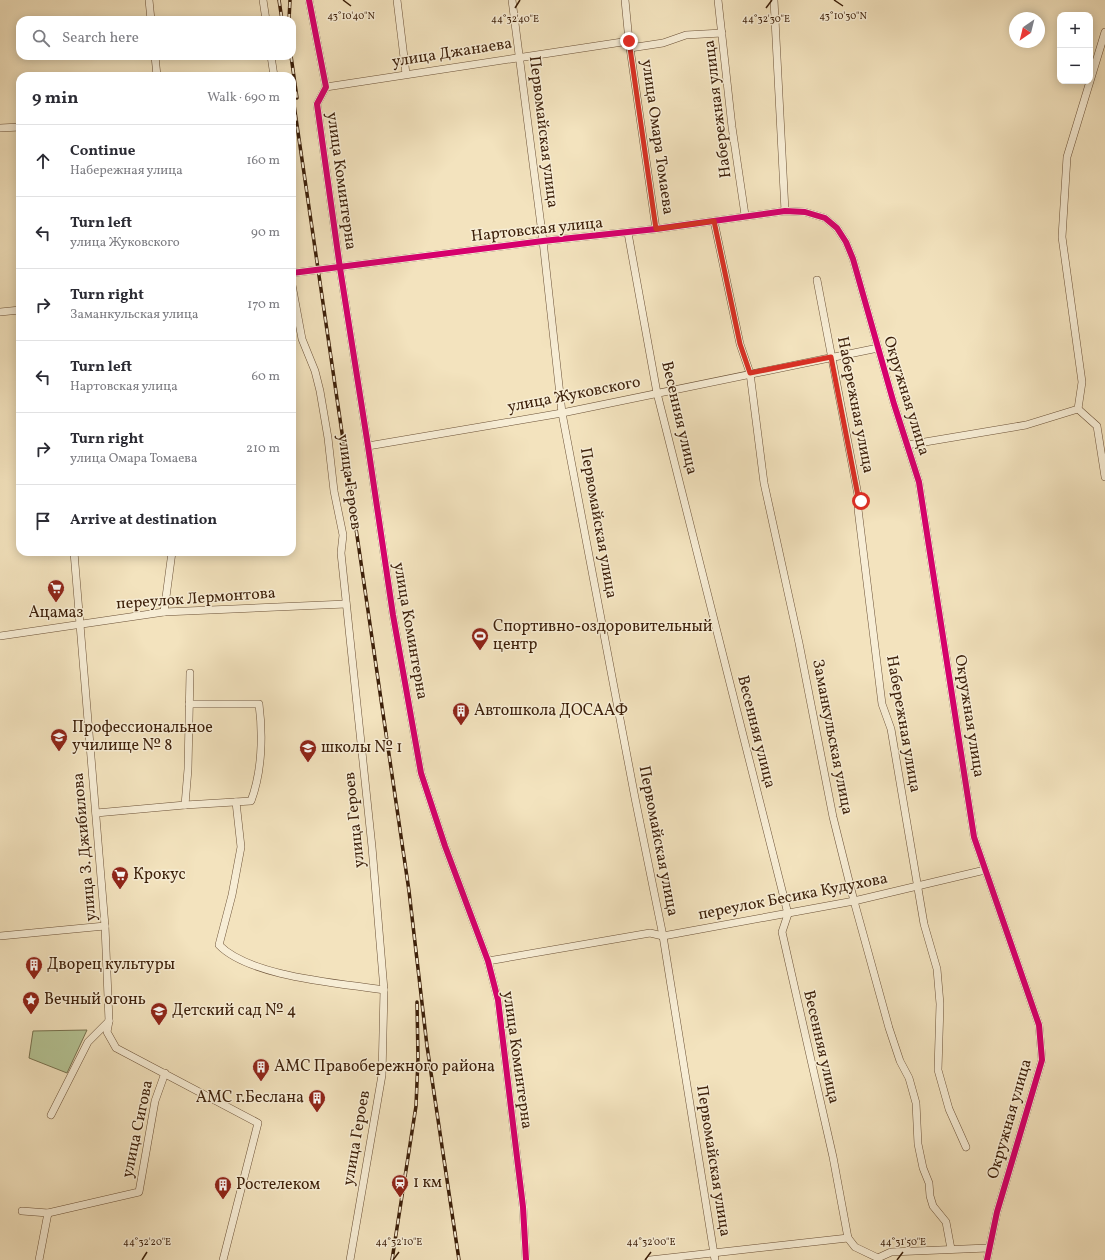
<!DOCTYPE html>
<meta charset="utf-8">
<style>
:root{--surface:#fff;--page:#f7f7f7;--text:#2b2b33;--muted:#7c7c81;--line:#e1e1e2}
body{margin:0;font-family:Vollkorn,serif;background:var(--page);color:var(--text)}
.controls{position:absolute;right:12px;top:12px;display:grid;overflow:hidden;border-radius:8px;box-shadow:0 2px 10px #0003}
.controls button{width:36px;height:36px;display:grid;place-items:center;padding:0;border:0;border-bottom:1px solid var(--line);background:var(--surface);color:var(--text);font:20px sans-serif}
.compass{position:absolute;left:1009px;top:12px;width:36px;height:36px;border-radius:50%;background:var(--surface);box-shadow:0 2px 10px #0003;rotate:215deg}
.stop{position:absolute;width:12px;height:12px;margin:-9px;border:3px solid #d93025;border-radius:50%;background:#fff}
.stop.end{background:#d93025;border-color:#fff;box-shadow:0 1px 4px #0008}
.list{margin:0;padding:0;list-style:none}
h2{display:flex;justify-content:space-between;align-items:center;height:52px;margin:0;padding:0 16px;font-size:17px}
h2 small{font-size:13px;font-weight:400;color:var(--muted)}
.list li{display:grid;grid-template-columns:26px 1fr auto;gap:12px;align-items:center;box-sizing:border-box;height:72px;padding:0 16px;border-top:1px solid var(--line)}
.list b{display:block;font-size:15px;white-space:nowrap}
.list p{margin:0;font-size:13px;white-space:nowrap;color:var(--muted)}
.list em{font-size:13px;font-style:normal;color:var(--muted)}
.icon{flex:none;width:22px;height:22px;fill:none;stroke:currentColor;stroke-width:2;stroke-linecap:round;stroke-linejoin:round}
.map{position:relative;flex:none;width:1105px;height:1260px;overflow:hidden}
.search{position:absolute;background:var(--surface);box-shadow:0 2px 10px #0003;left:16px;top:16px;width:280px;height:44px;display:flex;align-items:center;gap:10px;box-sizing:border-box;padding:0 14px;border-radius:12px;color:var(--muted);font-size:15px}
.panel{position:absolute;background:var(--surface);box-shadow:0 2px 10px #0003;left:16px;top:72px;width:280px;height:484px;border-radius:12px}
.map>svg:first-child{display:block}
</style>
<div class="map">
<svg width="1105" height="1260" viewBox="0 0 1105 1260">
<rect width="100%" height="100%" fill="#f3e3be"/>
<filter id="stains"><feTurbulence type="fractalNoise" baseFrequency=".005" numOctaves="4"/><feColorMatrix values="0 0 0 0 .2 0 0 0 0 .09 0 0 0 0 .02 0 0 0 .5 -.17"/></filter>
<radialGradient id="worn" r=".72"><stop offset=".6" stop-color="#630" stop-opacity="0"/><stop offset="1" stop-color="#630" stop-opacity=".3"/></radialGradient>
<path fill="#b5c596" stroke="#787250" d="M87 1030 67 1073 29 1058 33 1031Z"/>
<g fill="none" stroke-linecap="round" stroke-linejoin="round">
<g stroke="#6a5036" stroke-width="8">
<g id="minor">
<path d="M149 0 151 20"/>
<path d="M263 0 266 20"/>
<path d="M309 0 326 87 317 104 340 268 368 446 393 615 421 773 445 846 488 961 498 1000 523 1207 526 1260"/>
<path d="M397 0 406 74"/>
<path d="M512 0 543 241 562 413 635 798 663 936 715 1260"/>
<path d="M625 0 629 41 656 229"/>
<path d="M718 0 732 127 745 215"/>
<path d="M774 0 785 211"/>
<path d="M630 48 663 43 686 35 722 33"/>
<path d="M155 56 157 76"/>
<path d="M271 56 274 76"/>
<path d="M326 87 629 41"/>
<path d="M0 128 20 127"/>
<path d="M292 199V207"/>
<path d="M714 221 740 344 750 373 764 483 799 643 833 817 854 901 889 1028 900 1061 909 1078 916 1103 918 1144 923 1168 929 1183 930 1196 933 1206 946 1222 951 1249"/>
<path d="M628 233 657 393 788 914 782 932 833 1157 848 1238"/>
<path d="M292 273 543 241 656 229 785 211 805 212 825 218 837 228 846 242 853 259 894 404 919 482 974 837 1039 1025 1042 1060 997 1212 987 1260"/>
<path d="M817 280 858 495 861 501 858 509 882 704 891 729 924 924 937 969 940 1004 938 1070 949 1109 966 1147"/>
<path d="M292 285 302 339 315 371 320 391 328 438 334 491 343 535 341 553 372 847 384 990 382 1075 350 1260"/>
<path d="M0 312 20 310"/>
<path d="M1078 409 1097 426 1105 477"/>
<path d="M907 445 1026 425 1078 409 1082 382 1062 237 1067 157 1105 32"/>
<path d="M368 446 562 413 878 348"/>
<path d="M74 552 105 926 109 1021 107 1032 116 1048 258 1123 223 1260"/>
<path d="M164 612 172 552"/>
<path d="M0 636 164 612 346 604"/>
<path d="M236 802 241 847 232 895 219 945C250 977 340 983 384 990"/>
<path d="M185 805 188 769 190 673"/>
<path d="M96 813 185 805 251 801C262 772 263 735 259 704H189"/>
<path d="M0 936 105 926"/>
<path d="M488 961 650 933 663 936 854 901 985 870"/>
<path d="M51 1115 88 1042 109 1021"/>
<path d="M22 1211 48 1213 139 1192 155 1101 165 1073"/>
<path d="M39 1260 48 1213"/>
<path d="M650 1260 848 1238 855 1247 878 1258 891 1252 988 1248"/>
</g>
</g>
<use href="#minor" stroke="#f7edd5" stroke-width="7"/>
<g stroke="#3c1f09" stroke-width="3.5">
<g id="rail">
<path d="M279 0 282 20"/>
<path d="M289 20 290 0"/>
<path d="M291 56 297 98"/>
<path d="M292 91 409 891 427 1046 459 1260"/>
<path d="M392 1260 416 1106 418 1058 417 1002"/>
</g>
</g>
<use href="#rail" stroke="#f7edd5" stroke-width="2" stroke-dasharray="6" stroke-linecap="butt"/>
<g stroke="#f7edd5" stroke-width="8">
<g id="cycleway">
<path d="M309 0 326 87 317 104 340 268 368 446 393 615 421 773 445 846 488 961 498 1000 523 1207 526 1260"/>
<path d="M292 273 543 241 656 229 785 211 805 212 825 218 837 228 846 242 853 259 894 404 919 482 974 837 1039 1025 1042 1060 997 1212 987 1260"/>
</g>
</g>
<use href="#cycleway" stroke="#d6006c" stroke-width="6"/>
</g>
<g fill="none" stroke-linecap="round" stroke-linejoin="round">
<path stroke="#d93025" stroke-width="5" d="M629 41 656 229 714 221 740 344 750 373 831 357 858 496 861 501"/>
</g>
<path fill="none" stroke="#3c1f09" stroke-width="1.5" d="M343 0 351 6M834 0 843 6M515 8 520 0M766 8 772 0M142 1260 147 1252M393 1260 399 1252M645 1260 651 1252M897 1260 903 1252"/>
<defs>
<g id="supermarket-pin" transform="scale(0.9)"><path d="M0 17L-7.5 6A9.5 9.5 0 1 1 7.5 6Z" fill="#8f2418" stroke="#f7edd5"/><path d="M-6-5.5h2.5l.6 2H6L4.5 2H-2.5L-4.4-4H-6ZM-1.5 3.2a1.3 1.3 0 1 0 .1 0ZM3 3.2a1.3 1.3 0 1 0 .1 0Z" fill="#fff"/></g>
<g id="stadium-pin" transform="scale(0.9)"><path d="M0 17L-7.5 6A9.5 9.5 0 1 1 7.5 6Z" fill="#8f2418" stroke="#f7edd5"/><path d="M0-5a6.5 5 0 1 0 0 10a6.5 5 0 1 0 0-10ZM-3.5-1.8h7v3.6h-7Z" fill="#fff"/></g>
<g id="building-pin" transform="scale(0.9)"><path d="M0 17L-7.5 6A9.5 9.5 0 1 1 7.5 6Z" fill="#8f2418" stroke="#f7edd5"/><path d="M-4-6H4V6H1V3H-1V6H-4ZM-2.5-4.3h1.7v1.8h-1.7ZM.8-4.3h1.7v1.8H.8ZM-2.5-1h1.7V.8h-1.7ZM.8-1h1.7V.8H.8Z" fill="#fff"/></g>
<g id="university-pin" transform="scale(0.9)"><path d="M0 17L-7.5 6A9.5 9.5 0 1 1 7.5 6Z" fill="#8f2418" stroke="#f7edd5"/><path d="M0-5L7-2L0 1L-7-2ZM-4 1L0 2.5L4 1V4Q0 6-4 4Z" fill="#fff"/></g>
<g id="school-pin" transform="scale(0.9)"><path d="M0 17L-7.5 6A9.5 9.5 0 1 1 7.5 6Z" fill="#8f2418" stroke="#f7edd5"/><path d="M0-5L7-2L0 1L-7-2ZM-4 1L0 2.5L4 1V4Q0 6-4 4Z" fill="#fff"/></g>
<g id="sight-pin" transform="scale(0.9)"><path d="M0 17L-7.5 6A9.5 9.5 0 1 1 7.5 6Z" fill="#8f2418" stroke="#f7edd5"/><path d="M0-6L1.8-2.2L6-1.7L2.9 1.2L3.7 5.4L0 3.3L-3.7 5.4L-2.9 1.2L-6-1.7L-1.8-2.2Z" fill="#fff"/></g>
<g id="station-pin" transform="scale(0.9)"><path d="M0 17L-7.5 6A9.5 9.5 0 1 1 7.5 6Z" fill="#8f2418" stroke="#f7edd5"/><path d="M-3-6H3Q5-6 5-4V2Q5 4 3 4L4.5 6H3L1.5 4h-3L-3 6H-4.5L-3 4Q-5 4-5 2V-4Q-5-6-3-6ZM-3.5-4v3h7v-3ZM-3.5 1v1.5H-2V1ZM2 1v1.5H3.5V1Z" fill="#fff"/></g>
</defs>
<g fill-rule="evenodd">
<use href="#supermarket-pin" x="56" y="588"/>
<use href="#stadium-pin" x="480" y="636"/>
<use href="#building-pin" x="461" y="711"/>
<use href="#university-pin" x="59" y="737"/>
<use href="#school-pin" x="308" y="748"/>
<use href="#supermarket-pin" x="120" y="875"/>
<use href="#building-pin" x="34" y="965"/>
<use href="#sight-pin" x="31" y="1000"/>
<use href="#school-pin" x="159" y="1011"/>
<use href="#building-pin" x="261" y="1067"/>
<use href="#building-pin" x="317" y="1098"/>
<use href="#station-pin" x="400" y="1183"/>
<use href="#building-pin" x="223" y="1185"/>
</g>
<g text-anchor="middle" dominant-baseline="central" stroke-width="3" stroke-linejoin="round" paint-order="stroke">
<g font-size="16" fill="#3c1f09" stroke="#f7edd5">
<text transform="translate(452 53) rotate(-9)">улица Джанаева</text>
<text transform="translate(718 109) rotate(-97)">Набережная улица</text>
<text transform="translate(543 132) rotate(83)">Первомайская улица</text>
<text transform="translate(657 137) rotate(82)">улица Омара Томаева</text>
<text transform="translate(341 181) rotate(82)">улица Коминтерна</text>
<text transform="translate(537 230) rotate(-6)">Нартовская улица</text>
<text transform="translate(574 395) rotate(-11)">улица Жуковского</text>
<text transform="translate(906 396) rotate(73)">Окружная улица</text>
<text transform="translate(855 405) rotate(79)">Набережная улица</text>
<text transform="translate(679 418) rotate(77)">Весенняя улица</text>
<text transform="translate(349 482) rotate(82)">улица Героев</text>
<text transform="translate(598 523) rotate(80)">Первомайская улица</text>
<text transform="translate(196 599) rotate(-4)">переулок Лермонтова</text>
<text transform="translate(410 631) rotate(80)">улица Коминтерна</text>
<text transform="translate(969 716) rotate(81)">Окружная улица</text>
<text transform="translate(903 724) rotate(80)">Набережная улица</text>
<text transform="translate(756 732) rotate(76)">Весенняя улица</text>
<text transform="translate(832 737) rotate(79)">Заманкульская улица</text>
<text transform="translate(355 820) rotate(-96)">улица Героев</text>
<text transform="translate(658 841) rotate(79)">Первомайская улица</text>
<text transform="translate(85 847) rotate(-95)">улица З. Джибилова</text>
<text transform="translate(793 897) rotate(-11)">переулок Бесика Кудухова</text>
<text transform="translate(821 1047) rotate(77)">Весенняя улица</text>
<text transform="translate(517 1060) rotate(82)">улица Коминтерна</text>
<text transform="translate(1010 1119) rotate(-74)">Окружная улица</text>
<text transform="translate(138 1129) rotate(-78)">улица Сигова</text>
<text transform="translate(357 1138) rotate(-80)">улица Героев</text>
<text transform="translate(713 1161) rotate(81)">Первомайская улица</text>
</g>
<g font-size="16" fill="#3c1f09" stroke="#f7edd5" text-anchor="start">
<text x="56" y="613" text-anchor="middle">Ацамаз</text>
<text x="493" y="627">Спортивно-оздоровительный<tspan x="493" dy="18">центр</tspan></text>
<text x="474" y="711">Автошкола ДОСААФ</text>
<text x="72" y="728">Профессиональное<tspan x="72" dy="18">училище № 8</tspan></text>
<text x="321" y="748">школы № 1</text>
<text x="133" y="875">Крокус</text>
<text x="47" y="965">Дворец культуры</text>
<text x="44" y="1000">Вечный огонь</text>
<text x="172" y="1011">Детский сад № 4</text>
<text x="274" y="1067">АМС Правобережного района</text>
<text x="304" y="1098" text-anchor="end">АМС г.Беслана</text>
<text x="413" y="1183">1 км</text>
<text x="236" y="1185">Ростелеком</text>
</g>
</g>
<g font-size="10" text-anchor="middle" fill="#3c1f09" stroke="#f7edd5" stroke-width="3" stroke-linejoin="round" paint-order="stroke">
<text x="351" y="19">43°10'40"N</text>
<text x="843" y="19">43°10'30"N</text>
<text x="515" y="22">44°32'40"E</text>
<text x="766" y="22">44°32'30"E</text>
<text x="147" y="1245">44°32'20"E</text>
<text x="399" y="1245">44°32'10"E</text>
<text x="651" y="1245">44°32'00"E</text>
<text x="903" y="1245">44°31'50"E</text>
</g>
<rect width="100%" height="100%" filter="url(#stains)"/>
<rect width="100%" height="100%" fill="url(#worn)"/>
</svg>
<div class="controls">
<button>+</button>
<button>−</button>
</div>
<svg class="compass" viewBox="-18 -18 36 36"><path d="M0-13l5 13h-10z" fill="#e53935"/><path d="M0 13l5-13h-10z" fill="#7c7c81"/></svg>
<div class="stop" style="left:861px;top:501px"></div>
<div class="stop end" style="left:629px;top:41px"></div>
<div class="search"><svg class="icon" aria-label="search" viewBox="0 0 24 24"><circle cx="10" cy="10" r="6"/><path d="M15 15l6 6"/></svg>Search here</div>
<section class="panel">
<h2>9 min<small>Walk · 690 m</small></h2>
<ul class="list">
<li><svg class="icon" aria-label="ahead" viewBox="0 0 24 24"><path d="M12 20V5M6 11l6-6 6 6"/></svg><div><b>Continue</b><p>Набережная улица</p></div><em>160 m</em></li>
<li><svg class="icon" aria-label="left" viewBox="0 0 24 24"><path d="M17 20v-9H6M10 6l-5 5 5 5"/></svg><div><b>Turn left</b><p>улица Жуковского</p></div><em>90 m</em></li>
<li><svg class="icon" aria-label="right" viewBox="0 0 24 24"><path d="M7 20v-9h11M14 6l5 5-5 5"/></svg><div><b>Turn right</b><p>Заманкульская улица</p></div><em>170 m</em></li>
<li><svg class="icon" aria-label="left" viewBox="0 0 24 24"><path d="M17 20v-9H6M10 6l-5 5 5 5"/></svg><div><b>Turn left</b><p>Нартовская улица</p></div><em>60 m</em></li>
<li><svg class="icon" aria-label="right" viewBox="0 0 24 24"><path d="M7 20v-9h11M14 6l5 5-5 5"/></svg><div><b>Turn right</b><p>улица Омара Томаева</p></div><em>210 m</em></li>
<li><svg class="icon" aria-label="arrive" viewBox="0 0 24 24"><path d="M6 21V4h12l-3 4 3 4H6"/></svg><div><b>Arrive at destination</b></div></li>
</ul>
</section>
</div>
